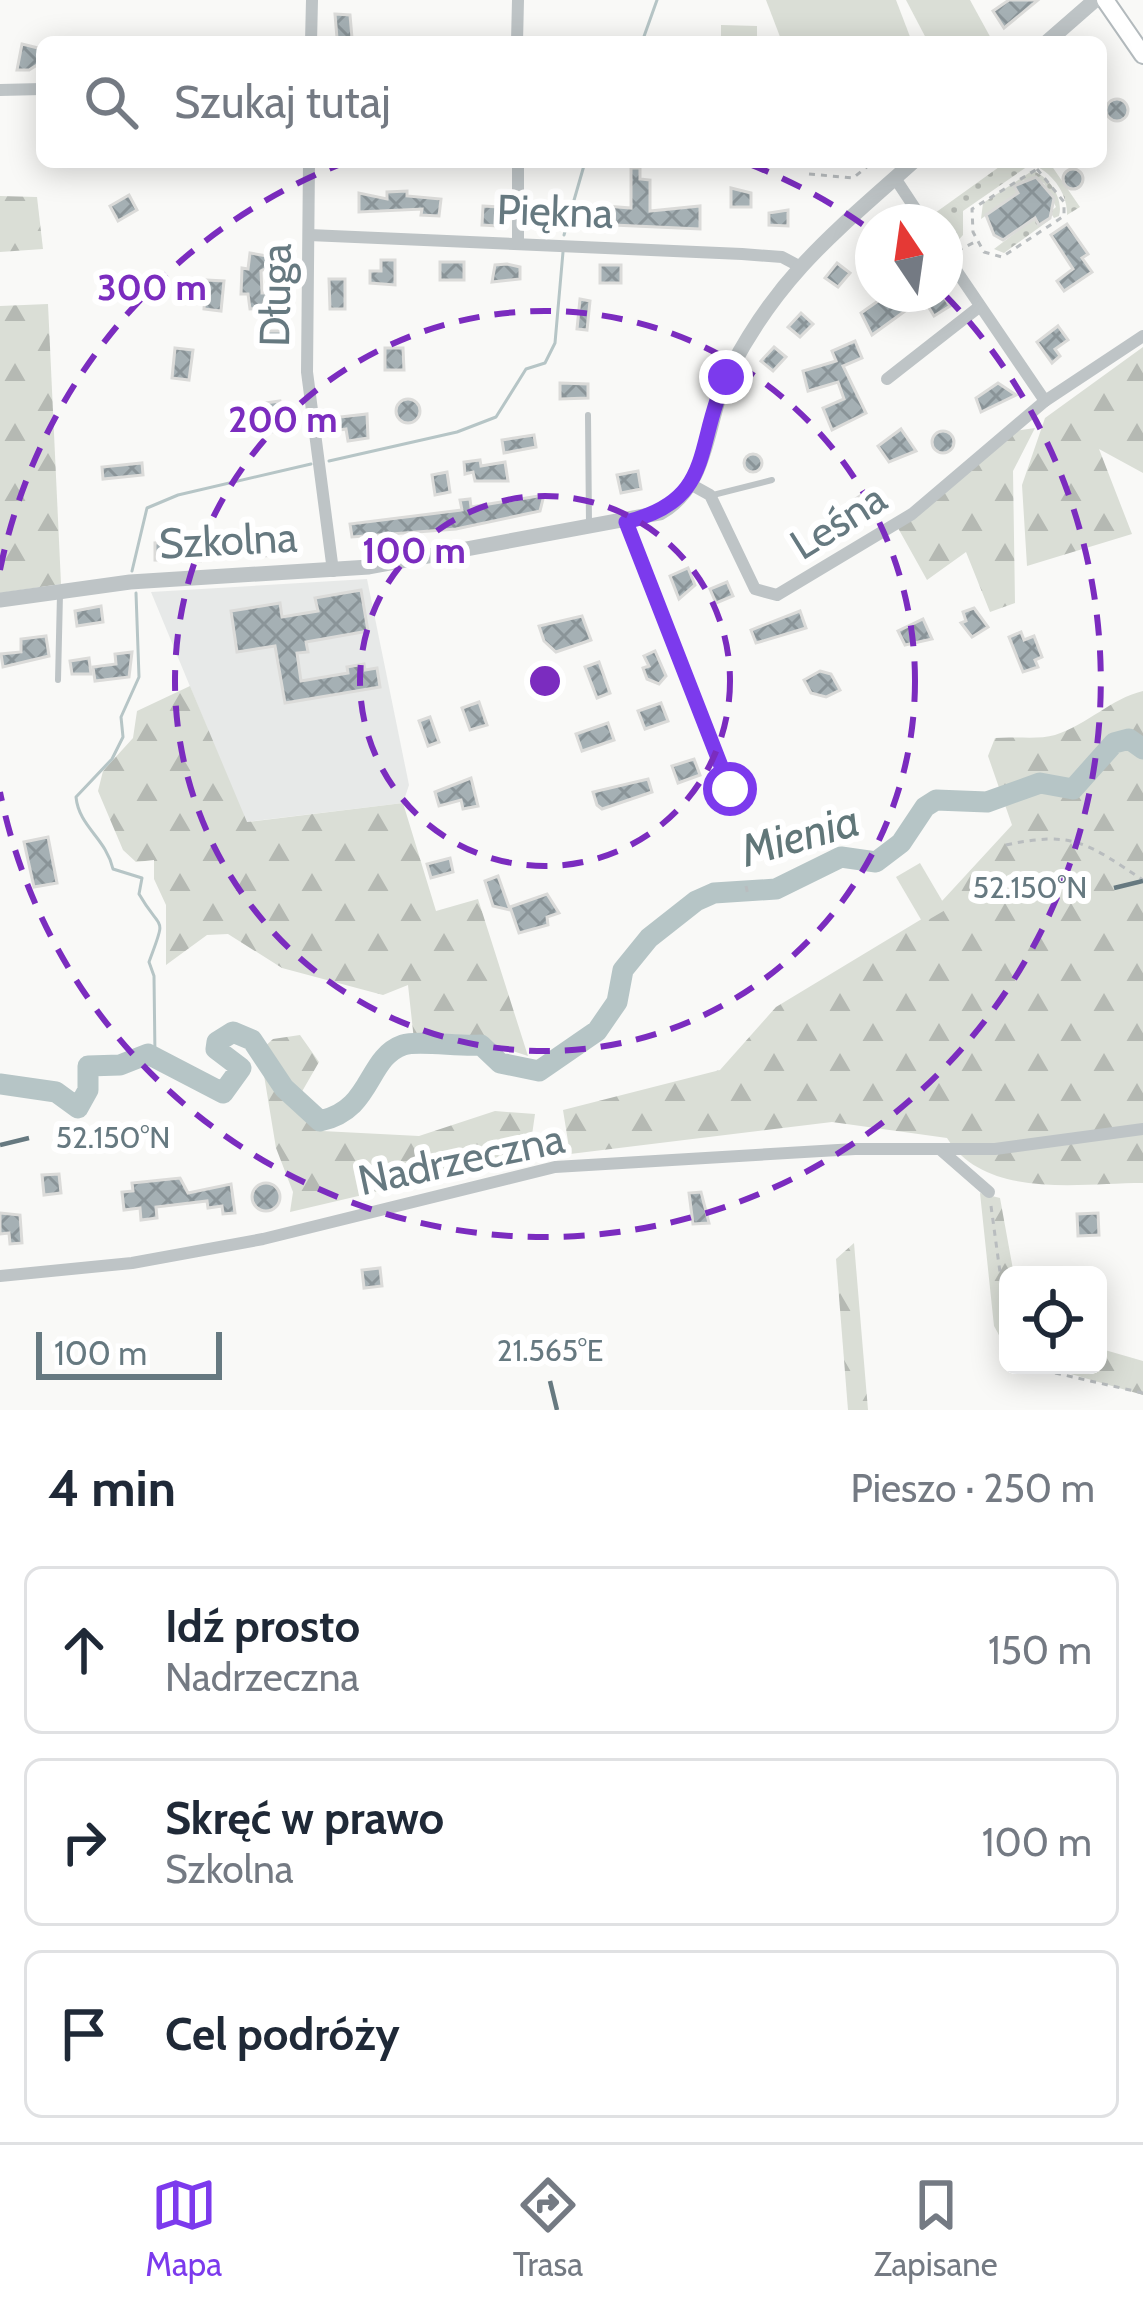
<!DOCTYPE html>
<html lang="pl">
<meta charset="utf-8">
<style>
:root{--surface:#fff;--page:#f6f6f7;--text:#1f2937;--muted:#747a83;--line:#e0e1e3;--accent:#7c3aed}
body{margin:0;font-family:Cabin,sans-serif;background:var(--page);color:var(--text)}
.controls{position:absolute;right:36px;bottom:36px;display:grid;overflow:hidden;border-radius:18px;box-shadow:0 6px 30px #0003}
.controls button{width:108px;height:108px;display:grid;place-items:center;padding:0;border:0;border-bottom:3px solid var(--line);background:var(--surface);color:var(--text);font:60px sans-serif}
.compass{position:absolute;left:855px;top:204px;width:108px;height:108px;border-radius:50%;background:var(--surface);box-shadow:0 6px 30px #0003;rotate:347deg}
.scale{position:absolute;left:36px;bottom:30px;width:186px;box-sizing:border-box;padding-left:12px;border:6px solid #667980;border-top:0;font-size:33px;line-height:42px;white-space:nowrap;color:#667980;-webkit-text-stroke:9px #fff;paint-order:stroke}
.stop{position:absolute;width:36px;height:36px;margin:-27px;border:9px solid #7c3aed;border-radius:50%;background:#fff}
.stop.end{background:#7c3aed;border-color:#fff;box-shadow:0 3px 12px #0008}
.list{margin:0;padding:0;list-style:none}
h2{display:flex;justify-content:space-between;align-items:center;height:156px;margin:0;padding:0 48px;font-size:51px}
h2 small{font-size:39px;font-weight:400;color:var(--muted)}
.list li{display:grid;grid-template-columns:78px 1fr auto;gap:36px;align-items:center;box-sizing:border-box;height:168px;margin:0 24px 24px;padding:0 24px;border:3px solid var(--line);border-radius:18px}
.list b{display:block;font-size:45px;white-space:nowrap}
.list p{margin:0;font-size:39px;white-space:nowrap;color:var(--muted)}
.list em{font-size:39px;font-style:normal;color:var(--muted)}
.icon{flex:none;width:66px;height:66px;fill:none;stroke:currentColor;stroke-width:2;stroke-linecap:round;stroke-linejoin:round}
.map{position:relative;flex:none;width:1143px;height:1410px;overflow:hidden}
.search{position:absolute;background:var(--surface);box-shadow:0 6px 30px #0003;left:36px;right:36px;top:36px;height:132px;display:flex;align-items:center;gap:30px;box-sizing:border-box;padding:0 42px;border-radius:18px;color:var(--muted);font-size:45px}
.sheet{height:732px;background:var(--surface)}
nav{display:flex;justify-content:space-around;align-items:center;box-sizing:border-box;height:168px;border-top:3px solid var(--line);background:var(--surface);font-size:33px;color:var(--muted)}
nav a{display:grid;justify-items:center;gap:6px}
nav .on{color:var(--accent)}
.map>svg:first-child{display:block}
</style>
<div class="map">
<svg width="1143" height="1410" viewBox="0 0 1143 1410">
<defs>
<pattern id="grass-dots" width="8" height="8" patternUnits="userSpaceOnUse" patternTransform="scale(3)"><rect width="8" height="8" fill="#daded6"/><path d="M2 2h.1M6 6h.1" fill="none" stroke="#b5b9b3" stroke-width="1.8" stroke-linecap="round"/></pattern>
<pattern id="forest-firs" width="22" height="20" patternUnits="userSpaceOnUse" patternTransform="scale(3)"><rect width="22" height="20" fill="#daded6"/><path d="M5 1l3.5 6h-7zM16 11l3.5 6h-7z" fill="#b5b9b3"/></pattern>
<pattern id="building-cross-hatch" width="8" height="8" patternUnits="userSpaceOnUse" patternTransform="scale(3)"><rect width="8" height="8" fill="#a5b0b4"/><path d="M0 0l8 8M0 8l8-8" fill="none" stroke="#8a9498"/></pattern>
</defs>
<rect width="100%" height="100%" fill="#f9f9f7"/>
<path fill="#e7e9e8" d="M367 579 409 785 403 803 246 822 151 592Z"/>
<g fill="url(#grass-dots)">
<path d="M1006 162H1049L1080 207 1067 215C1068 193 1051 171 1031 164L963 211V235L956 243 935 213Z"/>
<path d="M1032 171C1049 175 1064 199 1059 216L1054 218 1050 212 1056 207 1044 183 1024 180 1014 186 1018 193 981 219 983 203Z"/>
<path d="M1035 218 1040 224 1051 219 1004 253 994 249Z"/>
</g>
<g fill="url(#forest-firs)">
<path d="M0 196 37 197 43 249 0 252Z"/>
<path d="M48 304 61 584 0 593V306Z"/>
<path d="M1143 347V473L1099 449 1132 534 1027 566 1022 485 1045 418Z"/>
<path d="M1035 428 1013 471 1015 603 990 612 966 552 927 580 898 528 1014 431Z"/>
<path d="M190 686 247 822 403 803 436 911 478 899 528 1056 485 1042 414 1040 408 985 383 995 282 968 228 934 207 935 166 965V905L154 879V860L136 862 123 850 98 791 103 771 133 738 137 711Z"/>
<path d="M1143 691V1183C1079 1183 986 1200 947 1138L832 1122 570 1154 563 1110 720 1070 776 1007 930 914 1012 825 988 756 995 738C1014 736 1038 740 1055 735 1089 724 1110 699 1143 691Z"/>
<path d="M300 1035 319 1062 296 1102 322 1131 419 1136 495 1111 535 1114 529 1156 290 1212 293 1192 276 1148 260 1051 273 1039Z"/>
<path d="M980 1193 1000 1198 1014 1275H1008V1351L994 1326Z"/>
<path d="M854 1243 868 1410H848L836 1259Z"/>
<path d="M1098 1348 1143 1361V1395L1040 1365H1098Z"/>
</g>
<g fill="#daded6">
<path d="M766 0H896L912 42H782Z"/>
<path d="M906 0H970L993 42H928Z"/>
<path d="M721 25 757 26V42H721Z"/>
<path d="M920 863 947 909 923 923 896 877Z"/>
</g>
<g fill="none" stroke-linecap="round" stroke-linejoin="round">
<g stroke="#b6c5c6" stroke-width="3">
<path d="M642 42 657 0"/>
<path d="M564 235 585 162"/>
<path d="M329 461 457 432 496 417 526 369 545 363 555 343 563 252"/>
<path d="M132 571 147 508 178 495 311 464"/>
<path d="M136 593 139 677 121 717 123 737 112 759 76 797C79 827 106 838 113 869L142 878 139 894C162 934 167 913 149 962L154 976 155 1056"/>
</g>
<path stroke="#b6c5c6" stroke-width="21" d="M0 1084 56 1092 78 1108 88 1090V1066L120 1065 148 1054 223 1093 241 1068 216 1049 217 1042 233 1032 252 1040 284 1088 320 1121C373 1110 366 1058 403 1045 418 1040 461 1047 481 1045L500 1063 539 1071 597 1031 617 1002 623 970 649 938 696 901 714 893 776 889 841 857 876 862 901 843 925 807 936 800 987 802 1040 783 1073 789 1114 743 1129 739 1143 749"/>
</g>
<g fill="url(#building-cross-hatch)" stroke="#dbdbd9" stroke-width="3">
<path d="M1009 0H1038L1004 28 993 11Z"/>
<path d="M335 14 350 15 352 38H337Z"/>
<path d="M22 44 42 49V62L29 70H17Z"/>
<circle cx="1117" cy="110" r="11"/>
<path d="M631 168H640V179L650 180V211L700 206V229L592 224 594 205 631 208Z"/>
<circle cx="1073" cy="179" r="10"/>
<path d="M1036 177 1054 198 1050 218 1039 225 1035 218 1003 240 994 235 986 215 1018 193 1014 186Z"/>
<path d="M731 188 751 193V207H731Z"/>
<path d="M407 191V196L441 199 439 216 421 215 422 209 359 212V193L387 199V192Z"/>
<path d="M129 195 137 210 118 221 110 206Z"/>
<path d="M483 206 499 207 498 226 482 225Z"/>
<path d="M788 210V226L769 225V213Z"/>
<path d="M1067 224 1088 254 1082 258 1092 272 1064 291 1057 281 1073 269 1051 235Z"/>
<path d="M250 253 267 256V268L261 271 262 293H267L262 308 250 309 248 294H241L242 268 248 269Z"/>
<path d="M381 260H395V285L370 283V271H381Z"/>
<rect x="440" y="262" width="24" height="18"/>
<path d="M837 263 850 273 838 287 825 278Z"/>
<path d="M507 264 520 267V279L492 282 495 265Z"/>
<rect x="600" y="265" width="21" height="18"/>
<path d="M329 279H345V309H330Z"/>
<path d="M206 280 224 281 221 311 204 309Z"/>
<path d="M888 294H942L950 306 934 316 923 298 872 335 861 313Z"/>
<path d="M580 299 590 301 587 330 577 329Z"/>
<path d="M801 313 813 324 800 337 788 327Z"/>
<path d="M1058 326 1068 340 1055 349 1060 356 1052 363 1037 342Z"/>
<path d="M266 331H284V347H265Z"/>
<path d="M855 341 862 358 843 366 866 413 832 430 823 408 844 399 838 382 808 391 803 371 836 361 832 351Z"/>
<path d="M774 347 786 357 773 371 761 361Z"/>
<path d="M175 348 193 350 189 380 172 378Z"/>
<path d="M385 348H403L404 370H385Z"/>
<path d="M560 383 588 384V398L560 399Z"/>
<path d="M998 383 1016 395 981 412 976 398Z"/>
<circle cx="408" cy="411" r="12"/>
<path d="M280 401 287 430 270 432 269 423 261 424 258 404Z"/>
<path d="M367 414 368 438 348 441 346 429 333 431 331 418Z"/>
<path d="M901 429 916 451 889 462 878 446Z"/>
<circle cx="943" cy="442" r="11"/>
<path d="M534 435 536 447 504 453 502 440Z"/>
<circle cx="753" cy="463" r="9"/>
<path d="M480 460 481 466 505 462 508 481H475L473 472 465 474 464 462Z"/>
<path d="M142 463 143 475 103 479 102 467Z"/>
<path d="M638 471 641 489 621 493 617 475Z"/>
<path d="M447 472 450 492 435 495 432 475Z"/>
<path d="M869 490 879 506 864 517 854 500Z"/>
<path d="M544 495 540 511 456 529 352 537 350 524 462 510 460 500 470 499 471 507Z"/>
<path d="M180 536H193L200 561 155 560V543L180 541Z"/>
<path d="M284 539V555L260 556V541Z"/>
<path d="M688 568 695 585 679 599 670 576Z"/>
<path d="M727 582 733 596 716 603 710 589Z"/>
<path d="M361 590 368 631 306 642 308 652 297 653 301 681 348 673 347 667 364 664 365 670 377 668 380 687 285 703 275 646 237 652 231 611 280 603 282 617 318 611 315 598Z"/>
<path d="M101 606 103 622 77 626 75 611Z"/>
<path d="M974 608 988 627 972 637 961 623 966 621 963 612Z"/>
<path d="M800 611 806 628 756 643 751 630Z"/>
<path d="M582 616 591 640 556 652 544 641 539 626Z"/>
<path d="M923 619 932 639 905 645 898 631Z"/>
<path d="M1021 632 1024 640 1034 636 1042 657 1035 660 1038 667 1023 672 1009 637Z"/>
<path d="M46 636 49 656 3 667 1 654 21 652V639Z"/>
<path d="M655 651 666 676 659 684 647 679 643 668 649 666 644 656Z"/>
<path d="M132 652 129 677 95 681 93 667 116 664 115 654Z"/>
<path d="M89 658 91 674H72L70 661Z"/>
<path d="M599 662 610 693 597 698 585 667Z"/>
<path d="M820 671 831 674 840 690 826 697 811 693 804 680Z"/>
<path d="M479 702 487 725 470 730 462 708Z"/>
<path d="M661 703 668 721 645 729 638 711Z"/>
<path d="M430 717 439 742 428 746 419 721Z"/>
<path d="M608 723 614 740 582 751 576 734Z"/>
<path d="M694 759 700 775 678 783 672 766Z"/>
<path d="M471 778 478 806 463 809 461 800 439 806 435 792Z"/>
<path d="M648 779 652 792 602 809 597 805 593 792Z"/>
<path d="M48 837 57 883 34 887 24 842Z"/>
<path d="M450 858 453 872 431 878 427 864Z"/>
<path d="M498 876 510 910 493 906 485 881Z"/>
<path d="M547 894 559 913 547 917 548 925 519 933 510 907Z"/>
<path d="M59 1174 61 1193 44 1195 42 1175Z"/>
<path d="M180 1178 188 1193 231 1184 235 1213 223 1214 222 1206 208 1208 207 1201 156 1207 157 1218 141 1220 140 1208 124 1210 122 1192 133 1191 132 1183Z"/>
<circle cx="266" cy="1197" r="14"/>
<path d="M701 1192 709 1223 693 1224 689 1193Z"/>
<path d="M0 1213 20 1215 22 1243 10 1244 9 1233 0 1234Z"/>
<path d="M1098 1213 1099 1235 1078 1236 1077 1214Z"/>
<path d="M380 1268 382 1286 364 1288 362 1270Z"/>
</g>
<g fill="none" stroke-linecap="round" stroke-linejoin="round">
<g stroke="#b3babd" stroke-width="20">
<path id="secondary" d="M1105 0 1143 55"/>
</g>
<g stroke="#b9bdbf" stroke-width="3" stroke-dasharray="6 6" stroke-linecap="butt">
<path d="M809 162V174L853 178 873 162"/>
<path d="M1037 169 1064 202V216L1002 257 984 252 973 232 972 209Z"/>
<path d="M957 251 975 242"/>
<path d="M1006 845C1074 830 1088 844 1143 880"/>
<path d="M746 886 748 895"/>
<path d="M991 1206 1008 1331"/>
<path d="M1020 1365 1143 1393"/>
</g>
<g stroke="#bec4c6" stroke-width="6">
<path d="M588 415 589 524"/>
<path d="M713 495 772 480"/>
<path d="M58 680 60 594"/>
</g>
<g stroke="#bec4c6" stroke-width="12">
<path d="M311 42 312 0"/>
<path d="M517 42 518 0"/>
<path d="M0 90 42 89"/>
<path d="M309 162 307 372 333 571"/>
<path d="M895 178 924 222"/>
<path d="M309 235 742 254 782 257 797 265"/>
<path d="M518 243V162"/>
<path d="M945 254 1045 401 1143 336"/>
<path d="M887 379 979 307"/>
<path d="M692 485 710 495 755 589 777 595 912 514 1045 401"/>
<path d="M626 522 730 789"/>
<path d="M942 1151 989 1192"/>
<path d="M0 1276 132 1263 263 1239 555 1167 855 1149H995L1143 1129"/>
</g>
<g stroke="#bec4c6" stroke-width="15">
<path d="M1047 42 1095 0"/>
<path d="M0 600 130 582 369 567 660 513C712 484 705 415 731 368 780 274 836 231 913 162"/>
</g>
<use href="#secondary" stroke="#fff" stroke-width="16"/>
</g>
<g fill="none" stroke-linecap="round" stroke-linejoin="round">
<path stroke="#7c3aed" stroke-width="15" d="M726 377C694 446 716 500 626 522L730 789"/>
</g>
<path fill="none" stroke="#667980" stroke-width="4.5" d="M1114 888 1143 881M0 1145 29 1138M550 1381 557 1410"/>
<g fill="none" stroke="#7b2cbf" stroke-width="6" stroke-dasharray="21 15">
<circle cx="545" cy="681" r="185"/>
<circle cx="545" cy="681" r="370"/>
<path d="M0 570A556 556 0 0 1 341 164M749 164A556 556 0 0 1 872 231M945 295A556 556 0 1 1 0 792"/>
</g>
<g text-anchor="middle" dominant-baseline="central" stroke-width="12" stroke-linejoin="round" paint-order="stroke">
<g font-size="42" fill="#667980" stroke="#fff">
<text transform="translate(555 211) rotate(2)">Piękna</text>
<text transform="translate(275 295) rotate(-89)">Długa</text>
<text transform="translate(838 521) rotate(-32)">Leśna</text>
<text transform="translate(228 540) rotate(-3)">Szkolna</text>
<text transform="translate(461 1159) rotate(-12)">Nadrzeczna</text>
</g>
<g font-size="45" font-style="italic" fill="#617779" stroke="#fff">
<text transform="translate(800 835) rotate(-16)">Mienia</text>
</g>
</g>
<g font-size="30" text-anchor="middle" fill="#667980" stroke="#fff" stroke-width="12" stroke-linejoin="round" paint-order="stroke">
<text x="1030" y="898">52.150°N</text>
<text x="113" y="1148">52.150°N</text>
<text x="550" y="1361">21.565°E</text>
</g>
<circle cx="545" cy="681" r="18" fill="#7b2cbf" stroke="#fff" stroke-width="6"/>
<g font-size="36" text-anchor="middle" font-weight="bold" fill="#7b2cbf" stroke="#fff" stroke-width="12" stroke-linejoin="round" paint-order="stroke">
<text x="152" y="300">300 m</text>
<text x="283" y="432">200 m</text>
<text x="414" y="563">100 m</text>
</g>
</svg>
<div class="controls">
<button><svg class="icon" aria-label="locate" viewBox="0 0 24 24"><circle cx="12" cy="12" r="6"/><path d="M12 2v4M12 18v4M2 12h4M18 12h4"/></svg></button>
</div>
<svg class="compass" viewBox="-18 -18 36 36"><path d="M0-13l5 13h-10z" fill="#e53935"/><path d="M0 13l5-13h-10z" fill="#747a83"/></svg>
<div class="scale">100 m</div>
<div class="stop" style="left:730px;top:789px"></div>
<div class="stop end" style="left:726px;top:377px"></div>
<div class="search"><svg class="icon" aria-label="search" viewBox="0 0 24 24"><circle cx="10" cy="10" r="6"/><path d="M15 15l6 6"/></svg>Szukaj tutaj</div>
</div>
<section class="sheet">
<h2>4 min<small>Pieszo · 250 m</small></h2>
<ul class="list">
<li><svg class="icon" aria-label="ahead" viewBox="0 0 24 24"><path d="M12 20V5M6 11l6-6 6 6"/></svg><div><b>Idź prosto</b><p>Nadrzeczna</p></div><em>150 m</em></li>
<li><svg class="icon" aria-label="right" viewBox="0 0 24 24"><path d="M7 20v-9h11M14 6l5 5-5 5"/></svg><div><b>Skręć w prawo</b><p>Szkolna</p></div><em>100 m</em></li>
<li><svg class="icon" aria-label="arrive" viewBox="0 0 24 24"><path d="M6 21V4h12l-3 4 3 4H6"/></svg><div><b>Cel podróży</b></div></li>
</ul>
</section>
<nav>
<a class="on"><svg class="icon" aria-label="map" viewBox="0 0 24 24"><path d="M3 6l6-2 6 2 6-2v14l-6 2-6-2-6 2zM9 4v14M15 6v14"/></svg>Mapa</a>
<a><svg class="icon" aria-label="directions" viewBox="0 0 24 24"><path d="M12 3l9 9-9 9-9-9zM9 14v-3h6M13 9l2 2-2 2"/></svg>Trasa</a>
<a><svg class="icon" aria-label="saved" viewBox="0 0 24 24"><path d="M7 4h10v16l-5-4-5 4z"/></svg>Zapisane</a>
</nav>
